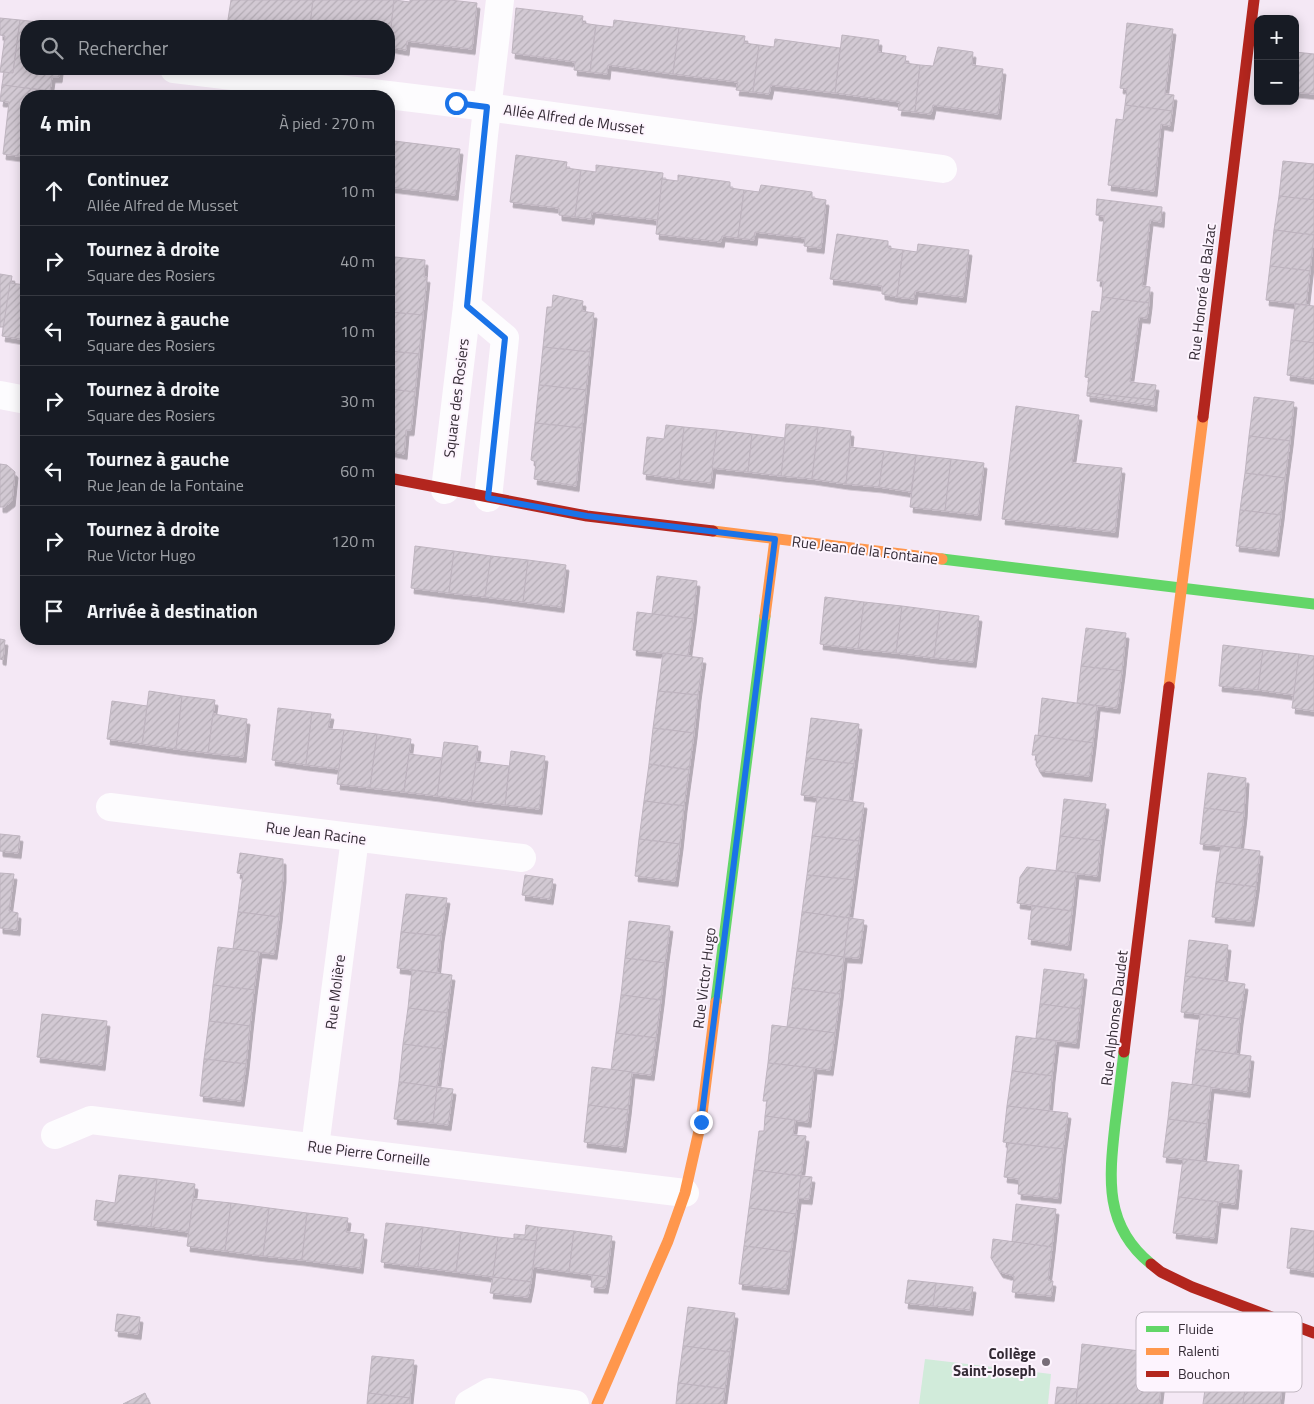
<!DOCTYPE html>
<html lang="fr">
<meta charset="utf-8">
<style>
:root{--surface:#171b24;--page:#242831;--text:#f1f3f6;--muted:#9ea1a6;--line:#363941}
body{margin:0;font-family:"Titillium Web",sans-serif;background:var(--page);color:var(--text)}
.controls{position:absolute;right:15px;top:15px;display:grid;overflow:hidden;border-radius:10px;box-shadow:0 2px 12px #0003}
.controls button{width:45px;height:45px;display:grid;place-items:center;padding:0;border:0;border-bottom:1px solid var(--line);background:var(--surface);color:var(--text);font:25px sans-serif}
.stop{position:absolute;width:15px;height:15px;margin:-11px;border:4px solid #1a73e8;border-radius:50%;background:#fff}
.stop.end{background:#1a73e8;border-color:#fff;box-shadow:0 1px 5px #0008}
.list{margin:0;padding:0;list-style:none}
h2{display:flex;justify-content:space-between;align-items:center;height:65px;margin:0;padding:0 20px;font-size:21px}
h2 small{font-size:16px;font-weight:400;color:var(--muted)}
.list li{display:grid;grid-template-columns:32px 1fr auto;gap:15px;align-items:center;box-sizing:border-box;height:70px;padding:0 20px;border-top:1px solid var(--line)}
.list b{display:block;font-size:19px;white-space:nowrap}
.list p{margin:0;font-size:16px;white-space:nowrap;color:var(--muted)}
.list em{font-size:16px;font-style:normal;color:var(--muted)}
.icon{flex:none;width:28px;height:28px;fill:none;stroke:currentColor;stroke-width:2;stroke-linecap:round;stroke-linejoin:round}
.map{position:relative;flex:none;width:1314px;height:1404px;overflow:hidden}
.search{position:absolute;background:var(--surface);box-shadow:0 2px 12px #0003;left:20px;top:20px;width:375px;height:55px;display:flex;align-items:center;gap:12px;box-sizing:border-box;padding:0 18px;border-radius:20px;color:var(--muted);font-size:19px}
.panel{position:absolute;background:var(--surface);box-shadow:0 2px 12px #0003;left:20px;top:90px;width:375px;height:555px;border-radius:20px}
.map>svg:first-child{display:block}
</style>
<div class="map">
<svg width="1314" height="1404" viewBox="0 0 1314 1404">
<defs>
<pattern id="building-hatch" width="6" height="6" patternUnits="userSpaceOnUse" patternTransform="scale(1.25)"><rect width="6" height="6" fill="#d2c9d3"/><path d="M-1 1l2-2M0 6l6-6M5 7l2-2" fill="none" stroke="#b5adb6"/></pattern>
<filter id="shadow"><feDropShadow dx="3" dy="5.5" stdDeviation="0" flood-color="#0004"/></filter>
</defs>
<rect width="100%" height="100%" fill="#f4e8f5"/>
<path fill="#d1ebda" d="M925 1359 1051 1374 1048 1404H919Z"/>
<g fill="url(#building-hatch)" stroke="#beb4bf" filter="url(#shadow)">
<path d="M231 0H313L310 26H287L245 21 244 26H227Z"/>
<path d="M313 0H394L389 46V26H310Z"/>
<path d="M394 0 410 2V0H450L477 3 472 49 407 41 406 50 389 47Z"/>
<path d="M516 8 583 16 582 23 596 25 590 72 574 70 575 62 512 53Z"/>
<path d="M0 18 20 20 13 73 0 72 5 36 0 35Z"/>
<path d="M20 20 65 25 26 26V69H60L59 77H52L50 91 2 85 4 72 13 73Z"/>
<path d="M614 20 679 28 673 74 608 65 607 74 590 72 596 25 613 27Z"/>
<path d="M1127 23 1173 29 1165 94 1174 95 1172 111 1125 105 1127 89 1120 88Z"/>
<path d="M679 28 745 36 744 43 759 45 753 92 736 90 738 82 673 74Z"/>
<path d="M842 35 879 40 878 52 906 56 905 63 920 65 915 112 898 110 900 102 835 93Z"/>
<path d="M775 39 840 48 835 93 771 85 769 94 753 92 759 45 774 47Z"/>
<path d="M938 47 973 52 972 65 1003 69 998 114 933 105 931 114 915 112 920 65 933 66Z"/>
<path d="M1295 52 1314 54V94L1295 92Z"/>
<path d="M2 85 50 91V96H26V157L3 154 9 102 0 101Z"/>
<path d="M1125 105 1172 111 1170 126 1161 124 1154 191 1108 185 1116 119 1123 120Z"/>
<path d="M394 141 460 149 455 195 390 187 389 194V146L393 147Z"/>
<path d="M516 155 567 162 566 168 581 170 575 217 559 215V208L510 202Z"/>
<path d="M1283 161 1314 164V200L1279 196Z"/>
<path d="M596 165 663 173 658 220 592 212 591 219 575 217 581 170 596 172Z"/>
<path d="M678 175 730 182V188L744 190 738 238 722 236 721 242 656 234 662 179 678 181Z"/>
<path d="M761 185 812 192V198L826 200 821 248 804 246 805 238 755 232 754 240 738 238 744 190 759 192Z"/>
<path d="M1279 196 1314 200V235L1274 230Z"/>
<path d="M1097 199 1162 207 1161 222 1150 220 1142 286 1150 287 1149 303 1102 297 1103 281H1097L1104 216 1096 215Z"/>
<path d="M1274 230 1314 235 1310 271 1270 266Z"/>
<path d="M837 234 888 241V248L903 250 897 297 882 294V286L830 279Z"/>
<path d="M918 244 969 250 963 297 915 291 914 299 897 297 903 250 917 252Z"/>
<path d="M395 257 425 260 424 277H427L423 315 389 312V273H393Z"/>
<path d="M1270 266 1310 271 1306 305 1266 300Z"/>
<path d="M0 274 12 276 4 327H0Z"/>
<path d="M10 283 26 285V340L2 336Z"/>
<path d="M553 295 583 301 582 311 594 313 590 352 543 347 547 307H552Z"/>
<path d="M1102 297 1149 303 1147 318 1139 317 1130 382 1156 385 1154 400 1087 393 1089 378 1085 377 1092 311 1100 312Z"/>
<path d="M1295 304 1314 306V343L1291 340Z"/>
<path d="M389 312 423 315 419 354 389 351Z"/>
<path d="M1291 340 1314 343V379L1287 375Z"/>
<path d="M543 347 590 352 586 390 539 385Z"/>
<path d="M389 351 419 354 415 392 389 389Z"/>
<path d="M539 385 586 390 582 428 535 423Z"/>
<path d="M389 389 415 392 411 430H406L404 454 389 451Z"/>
<path d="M1087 393 1154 400V406L1087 396Z"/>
<path d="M1254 397 1294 402 1290 441 1249 436Z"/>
<path d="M1016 406 1079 415 1072 463 1122 468 1115 532 1002 519Z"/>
<path d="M535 423 582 428 576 486 534 479 536 462 531 460Z"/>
<path d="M786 424 818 427 812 479 781 476Z"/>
<path d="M666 425 684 427 679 479 643 474 647 437 664 439Z"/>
<path d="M684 427 717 430 711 483 679 479Z"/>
<path d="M818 427 851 431 846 484 812 479Z"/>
<path d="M717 430 752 434 748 472 712 468Z"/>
<path d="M752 434 785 438 781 476 748 472Z"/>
<path d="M1249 436 1290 441 1285 478 1245 473Z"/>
<path d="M850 447 884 451 879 487 846 484Z"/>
<path d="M884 451 916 455 911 492 879 487Z"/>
<path d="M916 455 951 459 945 511 910 507Z"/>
<path d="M951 459 984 463 978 515 945 511Z"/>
<path d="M0 464 7 465 15 472 12 501 4 507H0Z"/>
<path d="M1245 473 1285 478 1281 515 1240 510Z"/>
<path d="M1240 510 1281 515 1276 551 1236 546Z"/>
<path d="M415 546 454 551 449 593 411 588Z"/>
<path d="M454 551 491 556 485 597 449 593Z"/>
<path d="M491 556 528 560 523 602 485 597Z"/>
<path d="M528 560 566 565 561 607 523 602Z"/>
<path d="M657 576 697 581 693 619 652 614Z"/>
<path d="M825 597 864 602 858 649 820 644Z"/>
<path d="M864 602 902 606 896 653 858 649Z"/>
<path d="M902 606 940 611 934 658 896 653Z"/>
<path d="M940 611 979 616 973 662 934 658Z"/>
<path d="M637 612 693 619 688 656 633 650Z"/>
<path d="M1086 628 1126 633 1122 671 1081 666Z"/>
<path d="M0 639 5 640 3 660 0 659Z"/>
<path d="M1223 645 1263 650 1258 690 1219 686Z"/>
<path d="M1263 650 1299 654 1294 695 1258 690Z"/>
<path d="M663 653 703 658 698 695 658 691Z"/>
<path d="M1299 654 1314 656V711L1292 708Z"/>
<path d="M1081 666 1122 671 1117 708 1077 703Z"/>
<path d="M149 691 182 696 176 749 142 744Z"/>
<path d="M658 691 698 695 694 733 653 728Z"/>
<path d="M182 696 215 700 208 753 176 749Z"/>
<path d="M1042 698 1097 706 1093 743 1038 736Z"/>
<path d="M112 701 147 706 142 744 107 739Z"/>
<path d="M278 708 312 712 306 765 272 760Z"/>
<path d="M312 712 331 714 328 729 344 730 339 769 306 765Z"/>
<path d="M213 714 247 719 243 757 208 753Z"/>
<path d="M811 718 859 724 854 764 806 758Z"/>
<path d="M653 728 694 733 689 770 649 764Z"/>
<path d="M344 730 377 734 370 788 337 784Z"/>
<path d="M377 734 411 739 404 792 370 788Z"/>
<path d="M1035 735 1093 743 1089 776 1040 771 1036 765 1037 755H1032Z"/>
<path d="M444 742 478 746 471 801 437 796Z"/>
<path d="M511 751 545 756 539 809 505 805Z"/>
<path d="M409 754 442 758 437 796 404 792Z"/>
<path d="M806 758 854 764 849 801 801 795Z"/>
<path d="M476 762 509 766 505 805 471 801Z"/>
<path d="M649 764 689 770 684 806 644 801Z"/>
<path d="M1208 773 1246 778 1244 813 1204 808Z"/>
<path d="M817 797 864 803 859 841 812 836Z"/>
<path d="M1064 799 1106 804 1101 841 1060 836Z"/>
<path d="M644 801 684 806 680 844 639 839Z"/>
<path d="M1204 808 1244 813 1240 848 1200 844Z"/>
<path d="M0 834 20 836 18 853 0 851Z"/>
<path d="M812 836 859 841 854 880 807 875Z"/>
<path d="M1060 836 1101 841 1097 876 1056 871Z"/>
<path d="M639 839 680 844 675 881 635 876Z"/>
<path d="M1221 846 1260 851 1256 887 1216 882Z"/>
<path d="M240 853 283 859V877L279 917 238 912 243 874 237 873Z"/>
<path d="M1027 867 1076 873 1072 911 1017 903 1020 877Z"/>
<path d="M0 873 14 874 9 911 18 913 17 930 0 928Z"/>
<path d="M525 875 553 879 550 899 522 895Z"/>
<path d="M807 875 854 880 849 918 802 912Z"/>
<path d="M1216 882 1256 887 1251 921 1212 917Z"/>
<path d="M406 894 447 898 441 936 401 932Z"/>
<path d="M1032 906 1072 911 1068 945 1028 939Z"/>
<path d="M238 912 279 917 274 954 233 949Z"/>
<path d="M802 912 849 918 844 957 797 951Z"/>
<path d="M849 918 864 920 859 958 844 957Z"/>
<path d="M629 921 670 926 665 963 625 958Z"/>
<path d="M401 932 441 936 437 973 397 968Z"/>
<path d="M1189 940 1228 945 1224 981 1185 976Z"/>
<path d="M218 947 259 952 254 990 213 985Z"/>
<path d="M797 951 844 957 840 994 792 988Z"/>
<path d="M625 958 665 963 661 1000 621 995Z"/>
<path d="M1044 969 1084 974 1080 1009 1040 1004Z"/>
<path d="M412 970 452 975 447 1013 408 1008Z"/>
<path d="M1185 976 1245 984 1240 1019 1181 1012Z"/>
<path d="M213 985 254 990 250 1026 209 1021Z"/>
<path d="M792 988 840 994 835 1033 787 1027Z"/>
<path d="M621 995 661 1000 656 1038 616 1033Z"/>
<path d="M1040 1004 1080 1009 1076 1043 1036 1038Z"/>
<path d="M408 1008 447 1013 442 1049 403 1044Z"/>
<path d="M42 1014 107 1021 102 1065 37 1057Z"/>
<path d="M1200 1014 1240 1019 1236 1054 1196 1049Z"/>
<path d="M209 1021 250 1026 246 1064 204 1059Z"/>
<path d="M772 1025 835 1033 830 1070 768 1063Z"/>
<path d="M616 1033 656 1038 651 1075 611 1070Z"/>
<path d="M1016 1036 1056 1041 1052 1076 1012 1071Z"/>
<path d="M403 1044 442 1049 437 1087 399 1082Z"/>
<path d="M1196 1049 1251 1056 1247 1092 1192 1085Z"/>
<path d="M204 1059 246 1064 241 1101 200 1096Z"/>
<path d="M768 1063 814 1068 808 1122 765 1116 767 1101H763Z"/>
<path d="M592 1067 632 1072 628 1110 588 1105Z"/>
<path d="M1012 1071 1052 1076 1049 1111 1007 1106Z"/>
<path d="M399 1082 437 1087 433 1123 394 1119Z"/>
<path d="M1172 1082 1211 1087 1207 1124 1168 1119Z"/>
<path d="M437 1087 453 1089 448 1125 433 1123Z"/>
<path d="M588 1105 628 1110 623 1147 584 1142Z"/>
<path d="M1007 1106 1068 1113 1063 1149 1003 1142Z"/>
<path d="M765 1116 795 1120 793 1135 806 1136 801 1176 754 1170 759 1131H764Z"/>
<path d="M1168 1119 1207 1124 1203 1161 1163 1157Z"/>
<path d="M1008 1143 1063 1149 1058 1198 1018 1194 1019 1179 1004 1177Z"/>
<path d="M1183 1159 1239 1165 1235 1204 1178 1197Z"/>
<path d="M754 1170 801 1176 796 1214 749 1208Z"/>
<path d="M119 1175 157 1179 151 1227 94 1220 96 1200 115 1203Z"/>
<path d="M801 1176 812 1177 809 1199 798 1198Z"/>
<path d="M157 1179 195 1184 189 1232 151 1227Z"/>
<path d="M1178 1197 1218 1202 1214 1238 1173 1233Z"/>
<path d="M193 1199 231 1203 225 1251 187 1246Z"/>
<path d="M231 1203 269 1208 263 1256 225 1251Z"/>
<path d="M1016 1204 1056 1209 1052 1247 1012 1242Z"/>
<path d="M269 1208 307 1213 302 1260 263 1256Z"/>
<path d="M749 1208 796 1214 791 1252 744 1246Z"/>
<path d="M307 1213 348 1218 346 1232 364 1234 360 1268 302 1260Z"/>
<path d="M386 1223 423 1227 418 1267 381 1262Z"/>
<path d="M526 1225 538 1227 536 1241 514 1238V1234L525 1235Z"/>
<path d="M423 1227 461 1232 456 1272 418 1267Z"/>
<path d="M538 1227 574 1231 569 1272 533 1267Z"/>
<path d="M1291 1228 1314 1231V1272L1287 1268Z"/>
<path d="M574 1231 612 1236 607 1277 569 1272Z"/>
<path d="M461 1232 498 1237 493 1277 456 1272Z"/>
<path d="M498 1237 536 1241 531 1282 493 1277Z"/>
<path d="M993 1239 1052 1247 1048 1280 1053 1281 1051 1296 1012 1292 1014 1276 1000 1272 991 1258Z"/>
<path d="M744 1246 791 1252 786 1289 739 1284Z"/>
<path d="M592 1275 607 1277 605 1288 591 1287Z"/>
<path d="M493 1277 531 1282 528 1297 490 1293Z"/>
<path d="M908 1280 936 1283 933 1306 905 1303Z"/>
<path d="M936 1283 973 1287 970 1310 933 1306Z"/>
<path d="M688 1307 735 1313 730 1352 683 1346Z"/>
<path d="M117 1314 140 1317 138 1334 115 1331Z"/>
<path d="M1082 1344 1165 1354 1159 1404H1076Z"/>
<path d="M683 1346 730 1352 725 1389 678 1383Z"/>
<path d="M372 1356 414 1360 410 1398 368 1393Z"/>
<path d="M1208 1368 1247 1374 1243 1404H1203Z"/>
<path d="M1247 1374 1283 1378 1280 1404H1243Z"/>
<path d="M678 1383 725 1389 723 1404H676Z"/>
<path d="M1057 1387 1077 1389 1076 1404H1055Z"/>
<path d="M145 1393 150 1404H123Z"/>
<path d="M368 1393 410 1398V1404H367Z"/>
</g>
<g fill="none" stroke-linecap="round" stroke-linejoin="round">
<g stroke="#fdfcfe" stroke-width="28">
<path d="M174 69 487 107 943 169"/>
<path d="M467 306 505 338 488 498"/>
<path d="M0 395 26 400"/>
<path d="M445 490 467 306 484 135 500 0"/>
<path d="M110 807 522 858"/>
<path d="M55 1135 91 1120 685 1193"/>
<path d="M315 1147 355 838"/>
<path d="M469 1404 490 1392 575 1404"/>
</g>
<g stroke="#63d668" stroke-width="11">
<path d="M942 559 1314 604"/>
<path d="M716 1002 765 616"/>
<path d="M1124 1052C1121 1077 1118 1101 1115 1125 1109 1179 1104 1226 1151 1264"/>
</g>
<g stroke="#ff974d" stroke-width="11">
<path d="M713 531 942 559"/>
<path d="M765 616 775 539"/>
<path d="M1169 687 1203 417"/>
<path d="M597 1404 668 1241 685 1193 701 1122 716 1002"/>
</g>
<g stroke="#b3261e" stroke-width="11">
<path d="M1203 417 1254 0"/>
<path d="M389 478 587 516 713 531"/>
<path d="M1124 1052 1169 687"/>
<path d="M1151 1264 1161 1272 1192 1287 1314 1333"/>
</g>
</g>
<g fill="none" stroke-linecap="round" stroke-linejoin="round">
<path stroke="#1a73e8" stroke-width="6" d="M456 103 487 107 467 306 505 338 488 498 587 516 775 539 701 1122"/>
</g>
<circle fill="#776d78" stroke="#fdf4fe" stroke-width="2" cx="1046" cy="1362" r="5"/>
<g text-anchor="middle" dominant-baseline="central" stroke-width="4" stroke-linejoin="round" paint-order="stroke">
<g font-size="15" fill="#342b35" stroke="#fdf4fe">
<text transform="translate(574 119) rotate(8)">Allée Alfred de Musset</text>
<text transform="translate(1202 292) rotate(-83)">Rue Honoré de Balzac</text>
<text transform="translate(456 398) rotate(-83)">Square des Rosiers</text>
<text transform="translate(865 550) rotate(7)">Rue Jean de la Fontaine</text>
<text transform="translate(316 833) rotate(7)">Rue Jean Racine</text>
<text transform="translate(704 978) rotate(-83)">Rue Victor Hugo</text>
<text transform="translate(335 992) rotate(-83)">Rue Molière</text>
<text transform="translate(1114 1018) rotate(-83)">Rue Alphonse Daudet</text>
<text transform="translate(369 1153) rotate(7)">Rue Pierre Corneille</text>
</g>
<g font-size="15" font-weight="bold" fill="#342b35" stroke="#fdf4fe" text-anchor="end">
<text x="1036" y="1353">Collège<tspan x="1036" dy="17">Saint-Joseph</tspan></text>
</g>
</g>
<rect x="1136" y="1312" width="166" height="80" rx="8" fill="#fdf4fe" stroke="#c1b8c2" stroke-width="1"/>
<rect x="1146" y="1326" width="23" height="6" fill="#63d668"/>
<rect x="1146" y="1348" width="23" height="7" fill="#ff974d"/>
<rect x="1146" y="1371" width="23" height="6" fill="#b3261e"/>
<g font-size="14" fill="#342b35">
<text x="1178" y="1334">Fluide</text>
<text x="1178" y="1356">Ralenti</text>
<text x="1178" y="1379">Bouchon</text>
</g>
</svg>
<div class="controls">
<button>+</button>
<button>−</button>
</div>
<div class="stop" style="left:456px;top:103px"></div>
<div class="stop end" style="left:701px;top:1122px"></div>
<div class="search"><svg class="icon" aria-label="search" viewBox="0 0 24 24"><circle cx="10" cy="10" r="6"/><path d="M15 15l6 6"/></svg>Rechercher</div>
<section class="panel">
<h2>4 min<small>À pied · 270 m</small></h2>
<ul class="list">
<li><svg class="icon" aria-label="ahead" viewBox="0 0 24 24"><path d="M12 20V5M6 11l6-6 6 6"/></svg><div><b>Continuez</b><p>Allée Alfred de Musset</p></div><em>10 m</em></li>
<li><svg class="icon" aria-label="right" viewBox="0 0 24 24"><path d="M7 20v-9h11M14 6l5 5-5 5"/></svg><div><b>Tournez à droite</b><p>Square des Rosiers</p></div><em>40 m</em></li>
<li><svg class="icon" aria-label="left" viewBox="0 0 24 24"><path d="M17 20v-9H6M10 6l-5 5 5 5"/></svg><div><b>Tournez à gauche</b><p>Square des Rosiers</p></div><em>10 m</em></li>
<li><svg class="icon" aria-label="right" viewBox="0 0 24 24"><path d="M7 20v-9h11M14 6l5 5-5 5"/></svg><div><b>Tournez à droite</b><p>Square des Rosiers</p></div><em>30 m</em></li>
<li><svg class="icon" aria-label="left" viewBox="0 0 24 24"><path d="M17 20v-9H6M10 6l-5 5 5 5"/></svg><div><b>Tournez à gauche</b><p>Rue Jean de la Fontaine</p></div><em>60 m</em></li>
<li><svg class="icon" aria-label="right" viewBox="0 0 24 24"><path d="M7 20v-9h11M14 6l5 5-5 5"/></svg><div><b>Tournez à droite</b><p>Rue Victor Hugo</p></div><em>120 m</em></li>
<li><svg class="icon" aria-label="arrive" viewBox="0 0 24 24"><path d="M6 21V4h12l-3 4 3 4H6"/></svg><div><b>Arrivée à destination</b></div></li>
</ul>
</section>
</div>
